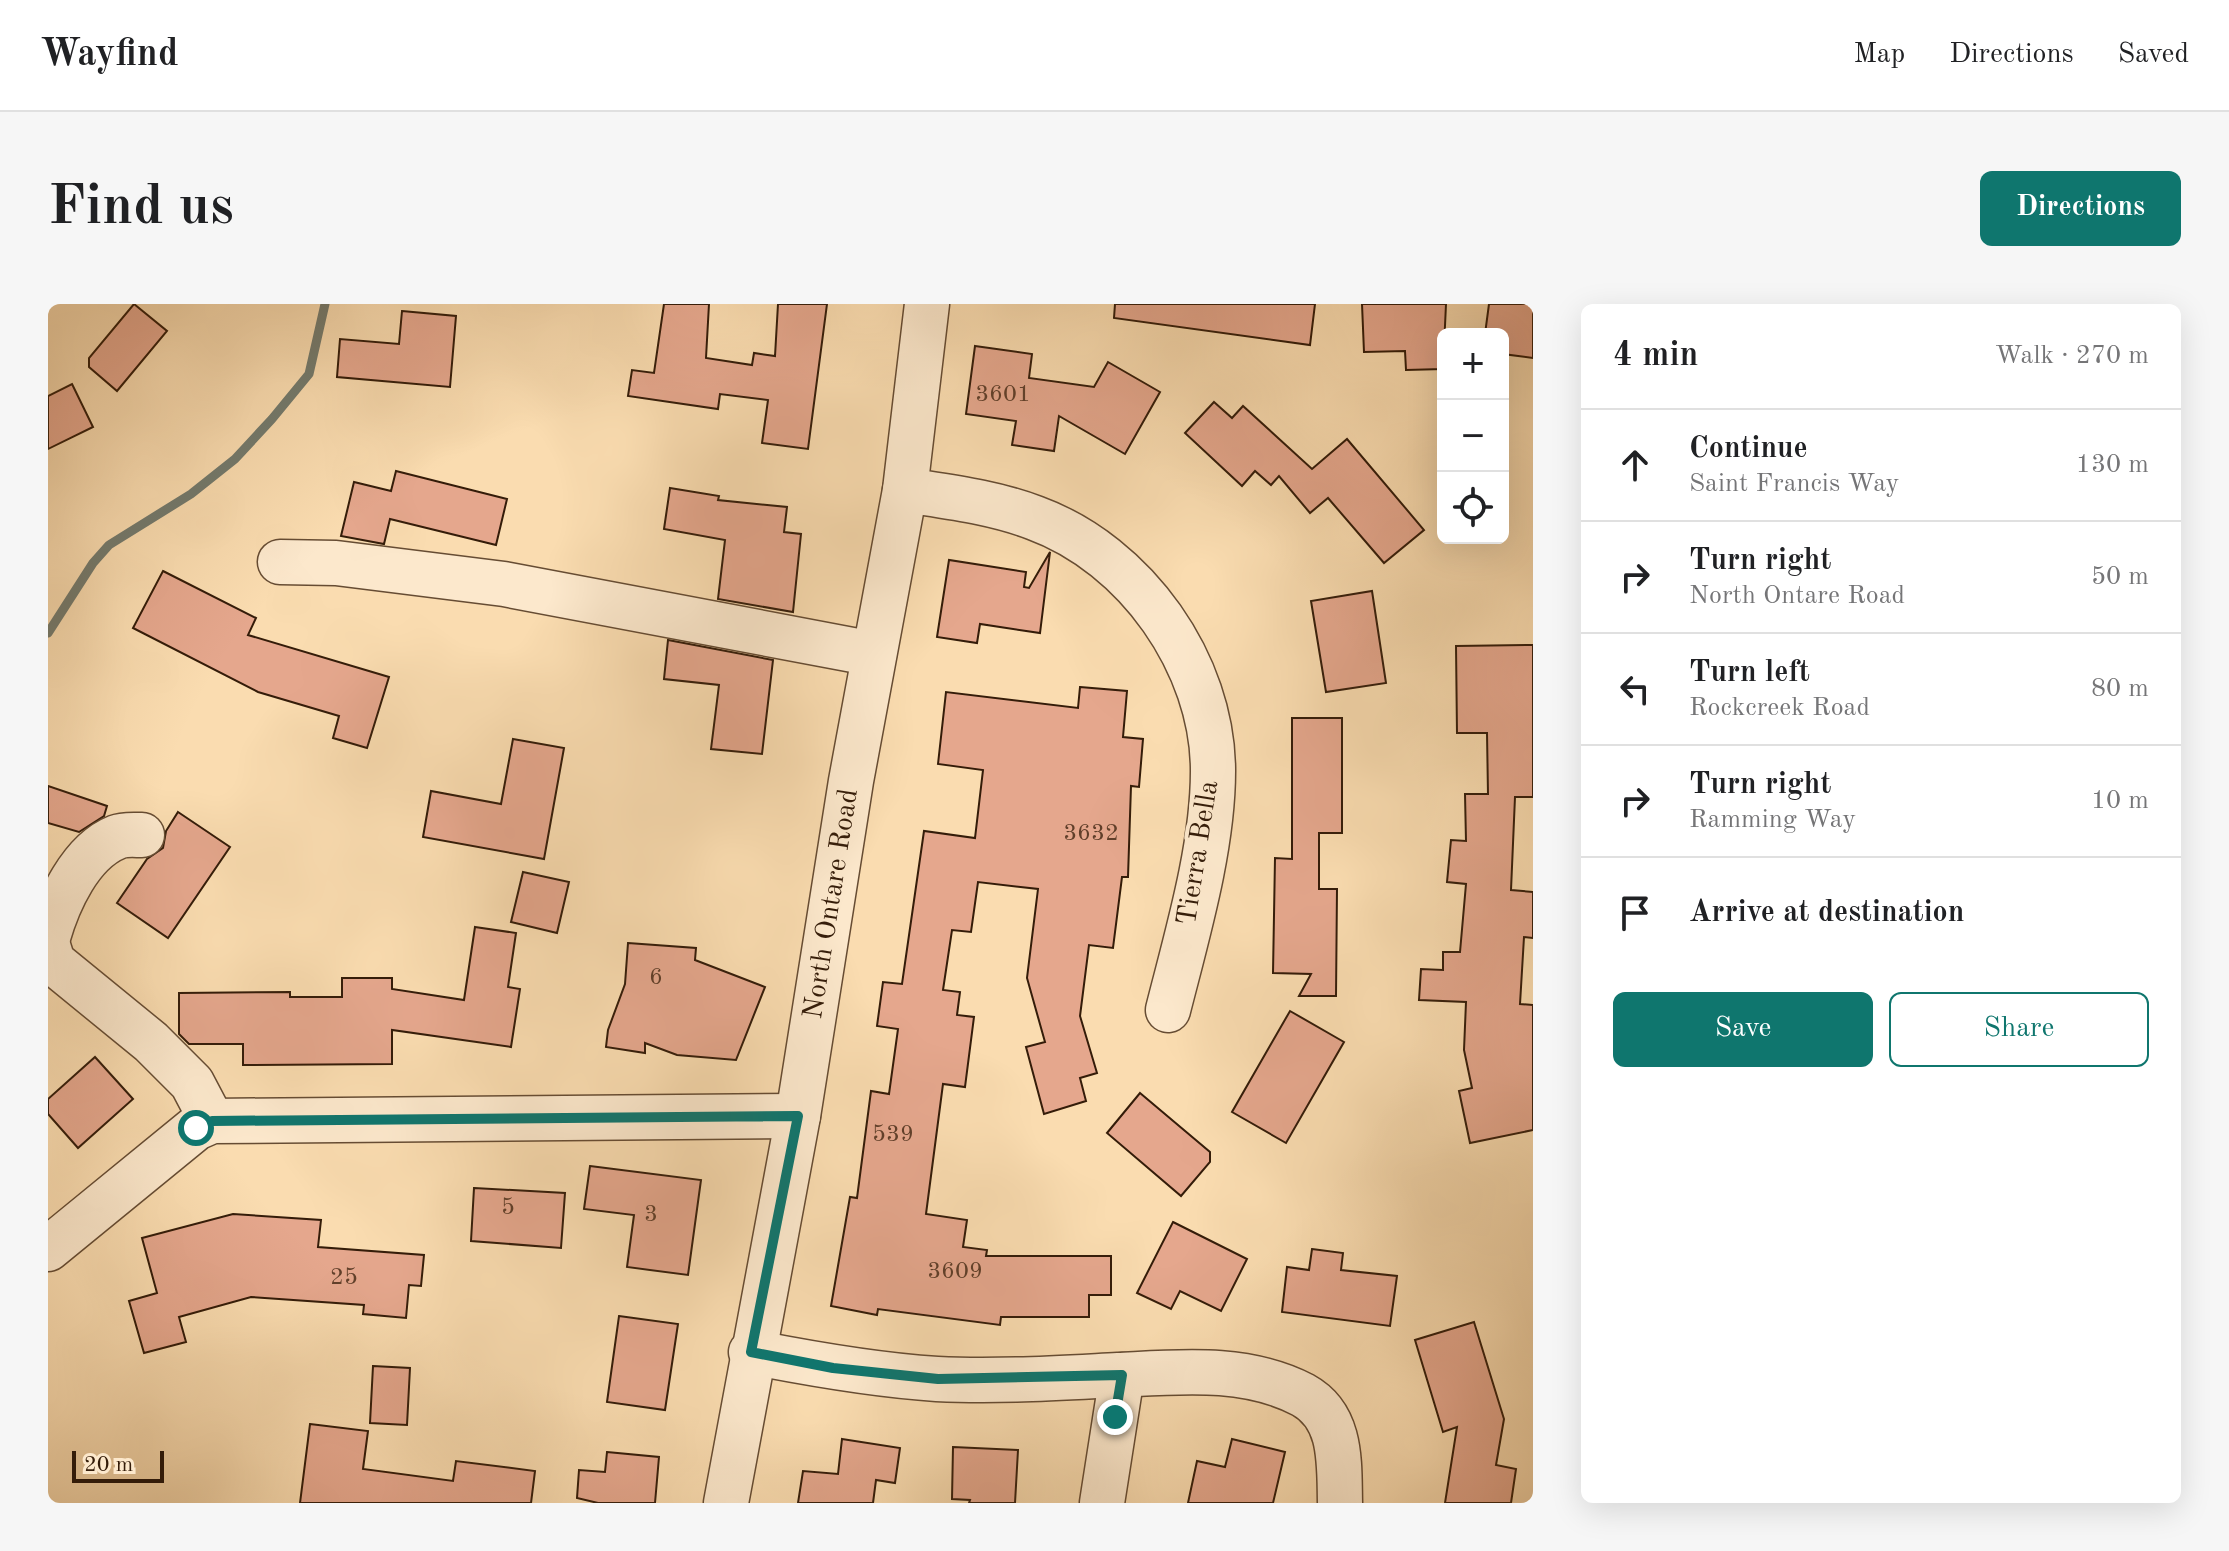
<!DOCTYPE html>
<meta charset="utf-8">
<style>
:root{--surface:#fff;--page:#f6f6f6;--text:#202124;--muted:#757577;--line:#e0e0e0;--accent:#0f766e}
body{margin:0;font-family:"Old Standard TT",serif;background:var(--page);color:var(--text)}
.controls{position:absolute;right:24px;top:24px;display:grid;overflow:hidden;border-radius:12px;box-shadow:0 8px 32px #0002}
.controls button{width:72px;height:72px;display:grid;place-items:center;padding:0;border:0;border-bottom:2px solid var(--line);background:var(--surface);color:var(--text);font:40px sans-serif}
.scale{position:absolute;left:24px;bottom:20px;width:92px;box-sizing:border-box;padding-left:8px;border:4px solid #341c09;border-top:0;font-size:22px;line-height:28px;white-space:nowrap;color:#341c09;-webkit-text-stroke:6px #fce8cc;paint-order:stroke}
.stop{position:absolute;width:24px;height:24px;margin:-18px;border:6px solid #0f766e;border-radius:50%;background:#fff}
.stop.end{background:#0f766e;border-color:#fff;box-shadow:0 2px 8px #0008}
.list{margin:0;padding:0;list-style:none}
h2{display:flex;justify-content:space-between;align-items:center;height:104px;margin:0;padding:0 32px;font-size:34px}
h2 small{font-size:26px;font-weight:400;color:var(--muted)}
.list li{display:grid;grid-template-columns:52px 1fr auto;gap:24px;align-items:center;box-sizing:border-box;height:112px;padding:0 32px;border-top:2px solid var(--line)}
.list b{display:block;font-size:30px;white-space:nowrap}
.list p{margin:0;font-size:26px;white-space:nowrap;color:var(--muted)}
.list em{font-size:26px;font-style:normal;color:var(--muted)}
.actions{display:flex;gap:16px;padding:24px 32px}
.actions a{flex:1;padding:18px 0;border:2px solid var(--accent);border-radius:12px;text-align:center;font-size:28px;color:var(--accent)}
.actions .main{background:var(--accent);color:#fff}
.icon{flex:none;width:44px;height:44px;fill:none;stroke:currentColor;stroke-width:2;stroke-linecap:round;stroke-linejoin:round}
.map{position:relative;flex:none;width:1485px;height:1199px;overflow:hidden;border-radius:12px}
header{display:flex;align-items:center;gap:48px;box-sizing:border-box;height:112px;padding:0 40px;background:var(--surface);border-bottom:2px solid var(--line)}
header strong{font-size:38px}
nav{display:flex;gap:44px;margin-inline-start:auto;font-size:28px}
.intro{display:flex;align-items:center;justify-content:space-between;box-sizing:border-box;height:192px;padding:0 48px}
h1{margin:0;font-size:56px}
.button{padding:20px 36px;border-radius:12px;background:var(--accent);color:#fff;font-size:28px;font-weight:700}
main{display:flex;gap:48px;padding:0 48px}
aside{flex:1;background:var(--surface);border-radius:12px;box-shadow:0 8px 32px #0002}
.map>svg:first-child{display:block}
</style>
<header>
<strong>Wayfind</strong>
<nav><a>Map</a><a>Directions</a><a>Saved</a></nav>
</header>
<div class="intro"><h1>Find us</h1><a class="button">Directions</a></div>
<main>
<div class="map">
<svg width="1485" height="1199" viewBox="0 0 1485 1199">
<rect width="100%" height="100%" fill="#fadcb0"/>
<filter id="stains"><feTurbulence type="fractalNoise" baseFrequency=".0025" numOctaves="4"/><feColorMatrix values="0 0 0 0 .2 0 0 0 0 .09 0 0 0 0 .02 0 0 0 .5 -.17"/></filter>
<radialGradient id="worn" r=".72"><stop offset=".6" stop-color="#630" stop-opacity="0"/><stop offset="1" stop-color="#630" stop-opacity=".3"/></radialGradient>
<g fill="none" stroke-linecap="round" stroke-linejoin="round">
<path stroke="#747b6e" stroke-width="9" d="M0 329 45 259 61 241 143 190 187 155 224 115 261 70 277 0"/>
</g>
<g fill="#e5a78d" stroke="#341c09" stroke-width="2">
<path d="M86 0 119 27 69 87 41 63V54Z"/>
<path d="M616 0H661L658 54 704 61 706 49 727 52 730 0H779L760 145 714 139 720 96 672 90 670 105 580 92 584 66 606 69Z"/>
<path d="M1067 0H1267L1262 41 1066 14Z"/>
<path d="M1314 0H1398L1395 65 1358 66 1357 47 1316 48Z"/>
<path d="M1441 0H1485V54L1455 50V30H1437Z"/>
<path d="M354 7 408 12 402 83 289 73 292 35 351 40Z"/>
<path d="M927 42 984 50 981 74 1046 83 1060 58 1112 88 1077 150 1011 112 1006 147 964 141 968 117 918 110Z"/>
<path d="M24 80 45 123 0 145V92Z"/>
<path d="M1166 98 1184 114 1195 102 1264 165 1299 135 1376 226 1336 259 1280 194 1262 209 1231 172 1223 181 1207 167 1194 182 1137 129Z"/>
<path d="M348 167 459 195 448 241 342 215 336 240 293 232 306 178 343 187Z"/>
<path d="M622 184 671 192 670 196 739 203 736 228 753 230 745 308 670 295 677 236 616 225Z"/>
<path d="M1002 248 992 329 932 320 929 339 889 333 901 256 978 268 976 283 981 284Z"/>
<path d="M115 267 208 314 200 331 341 373 319 444 285 434 291 412 210 388 85 324Z"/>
<path d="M1324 287 1338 379 1278 388 1263 297Z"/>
<path d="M620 336 725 356 714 450 663 445 671 381 616 375Z"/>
<path d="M1485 341V493H1467L1463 586 1485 588V634L1476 633 1472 700 1485 701V826L1422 839 1411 787 1424 784 1416 746 1418 698 1371 696 1373 665 1395 666V648H1412L1418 580 1399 578 1403 536 1418 537 1417 490H1440L1439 429H1409L1408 342Z"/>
<path d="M1032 383 1079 387 1075 433 1095 435 1091 483 1083 482 1080 573H1074L1065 644 1041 641 1032 712 1049 769 1032 774 1038 797 996 810 978 743 997 738 979 674 990 585 930 578 923 628 904 626 895 686 912 688 909 711 926 713 917 783 895 780 878 910 919 916 915 943 939 946 938 952H1063V991H1041V1013H953L952 1021 830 1005 829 1011 783 1002 802 893 809 894 823 787 841 790 850 725 829 722 835 678 854 680 876 527 927 534 935 466 890 460 898 388 1030 404Z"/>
<path d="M1244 414H1294V529H1271V585H1289L1288 692H1251L1263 670 1225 669 1227 554 1244 555Z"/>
<path d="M465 435 516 444 496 555 375 533 383 487 453 500Z"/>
<path d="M0 482 59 502 56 512 31 528 0 519Z"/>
<path d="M130 508 182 543 120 634 69 599 99 555 115 544 118 527Z"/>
<path d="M475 568 521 578 509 629 463 618Z"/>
<path d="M427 623 468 629 460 683 472 685 463 743 344 726V760L195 761V740H141L131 730V689L242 688V693H294V674H344V685L416 696Z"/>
<path d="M580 639 648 644 647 656 717 683 688 756 629 751 597 739V749L558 743 560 726 577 680Z"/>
<path d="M1242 707 1296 738 1238 839 1184 808Z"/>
<path d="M47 753 85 795 30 844 0 810V795Z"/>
<path d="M1092 789 1162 848V858L1133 892 1059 829Z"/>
<path d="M542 862 653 876 640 971 579 963 586 911 536 905Z"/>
<path d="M426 884 517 889 513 944 423 937Z"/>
<path d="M185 910 273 916 270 943 376 951 373 982 361 981 358 1014 315 1010 316 1001 203 993 131 1013 138 1038 96 1049 81 997 109 989 94 934Z"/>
<path d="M1125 918 1199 955 1173 1007 1132 987 1123 1005 1089 989Z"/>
<path d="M1264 945 1295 949 1293 966 1349 972 1342 1022 1234 1008 1239 963 1261 966Z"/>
<path d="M571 1012 630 1020 617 1106 559 1098Z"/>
<path d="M1426 1018 1456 1115 1448 1161 1468 1165 1463 1199H1397L1409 1123 1395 1128 1367 1036Z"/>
<path d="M325 1062 362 1064 359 1121 322 1119Z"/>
<path d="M262 1120 320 1127 315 1165 405 1177 408 1157 487 1167 483 1199H252Z"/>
<path d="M794 1135 852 1144 847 1179 828 1176 825 1199H750L755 1167 790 1170Z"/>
<path d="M1184 1135 1237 1148 1225 1199H1140L1149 1157 1177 1163Z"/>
<path d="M905 1143 970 1146 967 1199H921L922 1196 904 1195Z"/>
<path d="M559 1148 611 1153 607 1199H550L529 1194 531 1166 557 1168Z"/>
</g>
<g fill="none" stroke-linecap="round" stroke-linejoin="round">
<g stroke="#664c33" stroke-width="47">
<g id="minor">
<path d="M857 186C901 193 945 198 987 214 1088 251 1165 360 1165 467 1165 544 1139 631 1120 706"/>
<path d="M232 258 288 259 456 280 826 350"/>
<path d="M0 633C10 598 32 548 69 533 76 530 86 531 94 531"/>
<path d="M0 642 5 658 103 738 144 779 164 817"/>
<path d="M0 945 148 824 164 817 750 812"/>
<path d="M703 1048C764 1060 826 1071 889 1075 949 1078 1010 1074 1070 1071 1131 1068 1198 1061 1255 1091 1295 1113 1291 1160 1292 1199"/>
<path d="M678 1199 750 812 803 477 857 186 879 0"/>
<path d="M1054 1199 1074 1071"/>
</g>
</g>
<use href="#minor" stroke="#fce8cc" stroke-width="44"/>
</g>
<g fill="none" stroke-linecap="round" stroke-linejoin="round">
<path stroke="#0f766e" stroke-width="10" d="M148 824 164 817 750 812 703 1048 785 1064 890 1075 1074 1071 1067 1113"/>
</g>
<g text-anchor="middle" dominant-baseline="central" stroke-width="8" stroke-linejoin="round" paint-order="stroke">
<g font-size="24" fill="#603f2a">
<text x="955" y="91">3601</text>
<text x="1043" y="530">3632</text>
<text x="608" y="674">6</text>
<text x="845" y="831">539</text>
<text x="460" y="904">5</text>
<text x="603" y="911">3</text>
<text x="907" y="968">3609</text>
<text x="296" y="974">25</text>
</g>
<g font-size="28" fill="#341c09" stroke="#fce8cc">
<text transform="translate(1151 549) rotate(-81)">Tierra Bella</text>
<text transform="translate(784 600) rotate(-81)">North Ontare Road</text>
</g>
</g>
<rect width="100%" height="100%" filter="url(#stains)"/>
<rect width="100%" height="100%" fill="url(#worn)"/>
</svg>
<div class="controls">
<button>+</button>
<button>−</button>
<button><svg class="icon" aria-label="locate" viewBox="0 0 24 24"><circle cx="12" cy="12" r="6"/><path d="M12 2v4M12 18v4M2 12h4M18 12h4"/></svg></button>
</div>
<div class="scale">20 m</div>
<div class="stop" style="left:148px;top:824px"></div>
<div class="stop end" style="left:1067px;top:1113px"></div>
</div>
<aside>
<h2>4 min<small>Walk · 270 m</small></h2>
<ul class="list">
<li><svg class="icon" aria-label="ahead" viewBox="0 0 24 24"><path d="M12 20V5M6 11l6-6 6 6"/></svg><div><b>Continue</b><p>Saint Francis Way</p></div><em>130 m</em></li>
<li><svg class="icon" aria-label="right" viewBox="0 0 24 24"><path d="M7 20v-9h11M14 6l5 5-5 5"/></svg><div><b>Turn right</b><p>North Ontare Road</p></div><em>50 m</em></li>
<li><svg class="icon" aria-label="left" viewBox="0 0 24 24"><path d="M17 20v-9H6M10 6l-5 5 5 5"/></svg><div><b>Turn left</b><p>Rockcreek Road</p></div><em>80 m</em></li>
<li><svg class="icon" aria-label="right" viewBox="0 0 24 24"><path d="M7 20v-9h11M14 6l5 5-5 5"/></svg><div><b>Turn right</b><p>Ramming Way</p></div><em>10 m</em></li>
<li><svg class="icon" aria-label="arrive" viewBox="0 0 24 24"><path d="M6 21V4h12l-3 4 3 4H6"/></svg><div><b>Arrive at destination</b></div></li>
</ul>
<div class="actions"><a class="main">Save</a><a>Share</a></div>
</aside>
</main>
